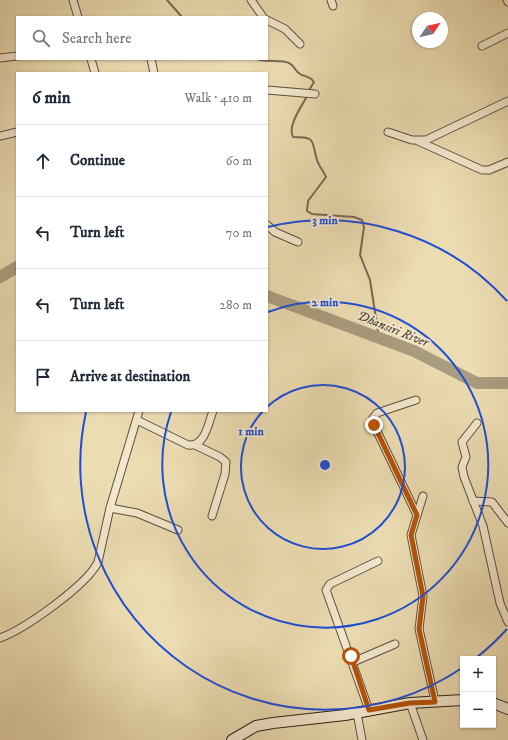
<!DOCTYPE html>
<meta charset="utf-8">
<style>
:root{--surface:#fff;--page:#f6f6f7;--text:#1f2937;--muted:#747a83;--line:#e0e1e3}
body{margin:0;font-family:"IM FELL DW Pica",serif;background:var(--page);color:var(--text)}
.controls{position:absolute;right:12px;bottom:12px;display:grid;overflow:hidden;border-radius:0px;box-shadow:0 1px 3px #0004}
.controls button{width:36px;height:36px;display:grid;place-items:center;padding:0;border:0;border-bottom:1px solid var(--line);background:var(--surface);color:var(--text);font:20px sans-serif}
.compass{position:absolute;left:412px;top:12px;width:36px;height:36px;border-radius:50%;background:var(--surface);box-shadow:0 1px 3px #0004;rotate:56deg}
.stop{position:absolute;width:12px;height:12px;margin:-9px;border:3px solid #b45309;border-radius:50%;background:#fff}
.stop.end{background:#b45309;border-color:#fff;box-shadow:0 1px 4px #0008}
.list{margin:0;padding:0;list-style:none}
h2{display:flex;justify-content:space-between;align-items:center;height:52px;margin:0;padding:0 16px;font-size:17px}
h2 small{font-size:13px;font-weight:400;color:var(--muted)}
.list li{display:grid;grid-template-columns:26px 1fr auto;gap:12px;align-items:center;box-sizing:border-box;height:72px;padding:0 16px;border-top:1px solid var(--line)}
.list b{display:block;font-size:15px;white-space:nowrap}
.list em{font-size:13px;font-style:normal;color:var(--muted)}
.icon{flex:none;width:22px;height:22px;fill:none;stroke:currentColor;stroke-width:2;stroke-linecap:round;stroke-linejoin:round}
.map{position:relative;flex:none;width:508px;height:740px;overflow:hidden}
.search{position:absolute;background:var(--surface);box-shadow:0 1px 3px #0004;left:16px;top:16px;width:252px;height:44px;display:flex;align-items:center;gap:10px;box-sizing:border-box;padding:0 14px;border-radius:0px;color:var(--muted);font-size:15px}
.panel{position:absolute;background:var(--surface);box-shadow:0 1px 3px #0004;left:16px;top:72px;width:252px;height:340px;border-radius:0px}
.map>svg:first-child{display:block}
</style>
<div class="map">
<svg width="508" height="740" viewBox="0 0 508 740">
<rect width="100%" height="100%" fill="#ecdcb2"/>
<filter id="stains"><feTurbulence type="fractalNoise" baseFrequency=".005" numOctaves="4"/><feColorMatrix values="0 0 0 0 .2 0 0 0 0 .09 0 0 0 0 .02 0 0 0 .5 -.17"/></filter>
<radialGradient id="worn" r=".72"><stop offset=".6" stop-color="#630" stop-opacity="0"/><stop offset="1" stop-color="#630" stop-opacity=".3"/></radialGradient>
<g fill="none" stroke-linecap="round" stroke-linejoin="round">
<g stroke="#776a55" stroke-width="2">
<path d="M167 0 182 17"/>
<path d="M257 59C268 63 281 59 289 63 294 65 295 71 300 74 305 77 310 76 314 82L308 92"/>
<path d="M307 96C302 106 287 126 293 137 317 137 311 140 317 160 319 167 324 171 326 177L308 201 307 211 312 214 354 217 362 220 364 227 360 255 370 280 379 338"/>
</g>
<g stroke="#aa9c7e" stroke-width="12">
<path d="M0 277 17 267"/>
<path d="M267 296 414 351 477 383H508"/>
</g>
<g stroke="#5b4f3e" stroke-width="9">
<g id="street">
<path d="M73 0 78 17"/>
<path d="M251 0 263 17"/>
<path d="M331 0 333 6"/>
<path d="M507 0 508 2"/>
<path d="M267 20 285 29 300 44"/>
<path d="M482 46 508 33"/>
<path d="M0 58 17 56"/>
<path d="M91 59 95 73"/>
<path d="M151 59 154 73"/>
<path d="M267 90 315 94"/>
<path d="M388 132 412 140H426L508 101"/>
<path d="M0 136 17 132"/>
<path d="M418 141 482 170H489L508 162"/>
<path d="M267 225 275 232 298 242"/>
<path d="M416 400 377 413 373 418 374 425 417 515"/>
<path d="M137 420 188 445C205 447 208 424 213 411"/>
<path d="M477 423 462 442 466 457 462 467 464 477 483 526 500 603 508 622"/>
<path d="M195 445 220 457 226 462 225 474 212 516"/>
<path d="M423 496 411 535 423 596 419 629 435 701"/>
<path d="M473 501 492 502 508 523"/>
<path d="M110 508 137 513 178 530"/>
<path d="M0 638C25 629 87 585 98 562L110 508 139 411"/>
<path d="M353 662 395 644"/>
<path d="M410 703 423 740"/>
<path d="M369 710 326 590 330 584 378 561"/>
<path d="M357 713 362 740"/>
</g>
</g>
<g stroke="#2b2018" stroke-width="12">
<g id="secondary">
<path d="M493 703 508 709"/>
<path d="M232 740 256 726 273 723 345 715 410 703 463 700"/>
</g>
</g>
<use href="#street" stroke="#f3e8cd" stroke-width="7"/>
<use href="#secondary" stroke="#f3e8cd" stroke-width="10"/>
</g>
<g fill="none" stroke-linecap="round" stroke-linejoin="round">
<path stroke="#b45309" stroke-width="5" d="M351 656 369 710 410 703 435 702 419 629 423 596 411 535 417 515 374 425"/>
</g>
<g fill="none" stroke="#1d4ed8" stroke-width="2">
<path d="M267 407A82 82 0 1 1 263 411"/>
<path d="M268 312A163 163 0 1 1 171 412"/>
<path d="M507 629A245 245 0 0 1 476 658M462 668A245 245 0 0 1 86 412M268 227A245 245 0 0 1 507 301"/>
</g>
<g text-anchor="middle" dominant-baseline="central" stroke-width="4" stroke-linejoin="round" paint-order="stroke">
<g font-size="13" font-style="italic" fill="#574b3c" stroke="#f3e8cd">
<text transform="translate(393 329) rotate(22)">Dhansiri River</text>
</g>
</g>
<circle cx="325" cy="465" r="6" fill="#1d4ed8" stroke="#f3e8cd" stroke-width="2"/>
<g font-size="12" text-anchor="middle" font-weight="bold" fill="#1d4ed8" stroke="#f3e8cd" stroke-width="4" stroke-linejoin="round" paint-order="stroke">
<text x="325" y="224">3 min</text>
<text x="325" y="306">2 min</text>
<text x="251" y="435">1 min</text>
</g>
<rect width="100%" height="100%" filter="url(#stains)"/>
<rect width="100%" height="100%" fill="url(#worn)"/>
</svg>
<div class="controls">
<button>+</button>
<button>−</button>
</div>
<svg class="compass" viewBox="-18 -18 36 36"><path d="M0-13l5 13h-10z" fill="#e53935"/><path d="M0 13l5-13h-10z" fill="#747a83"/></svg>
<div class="stop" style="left:351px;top:656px"></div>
<div class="stop end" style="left:374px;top:425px"></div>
<div class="search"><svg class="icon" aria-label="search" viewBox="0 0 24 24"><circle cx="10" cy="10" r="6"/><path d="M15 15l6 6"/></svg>Search here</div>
<section class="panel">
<h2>6 min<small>Walk · 410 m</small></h2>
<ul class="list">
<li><svg class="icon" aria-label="ahead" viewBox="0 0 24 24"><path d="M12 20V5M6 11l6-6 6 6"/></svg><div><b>Continue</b></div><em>60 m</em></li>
<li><svg class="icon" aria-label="left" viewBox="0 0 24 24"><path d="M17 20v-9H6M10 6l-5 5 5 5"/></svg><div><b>Turn left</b></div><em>70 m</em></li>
<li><svg class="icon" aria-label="left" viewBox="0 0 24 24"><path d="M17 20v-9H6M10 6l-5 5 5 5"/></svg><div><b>Turn left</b></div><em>280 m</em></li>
<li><svg class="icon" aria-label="arrive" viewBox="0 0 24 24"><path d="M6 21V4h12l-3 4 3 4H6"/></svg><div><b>Arrive at destination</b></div></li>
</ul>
</section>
</div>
